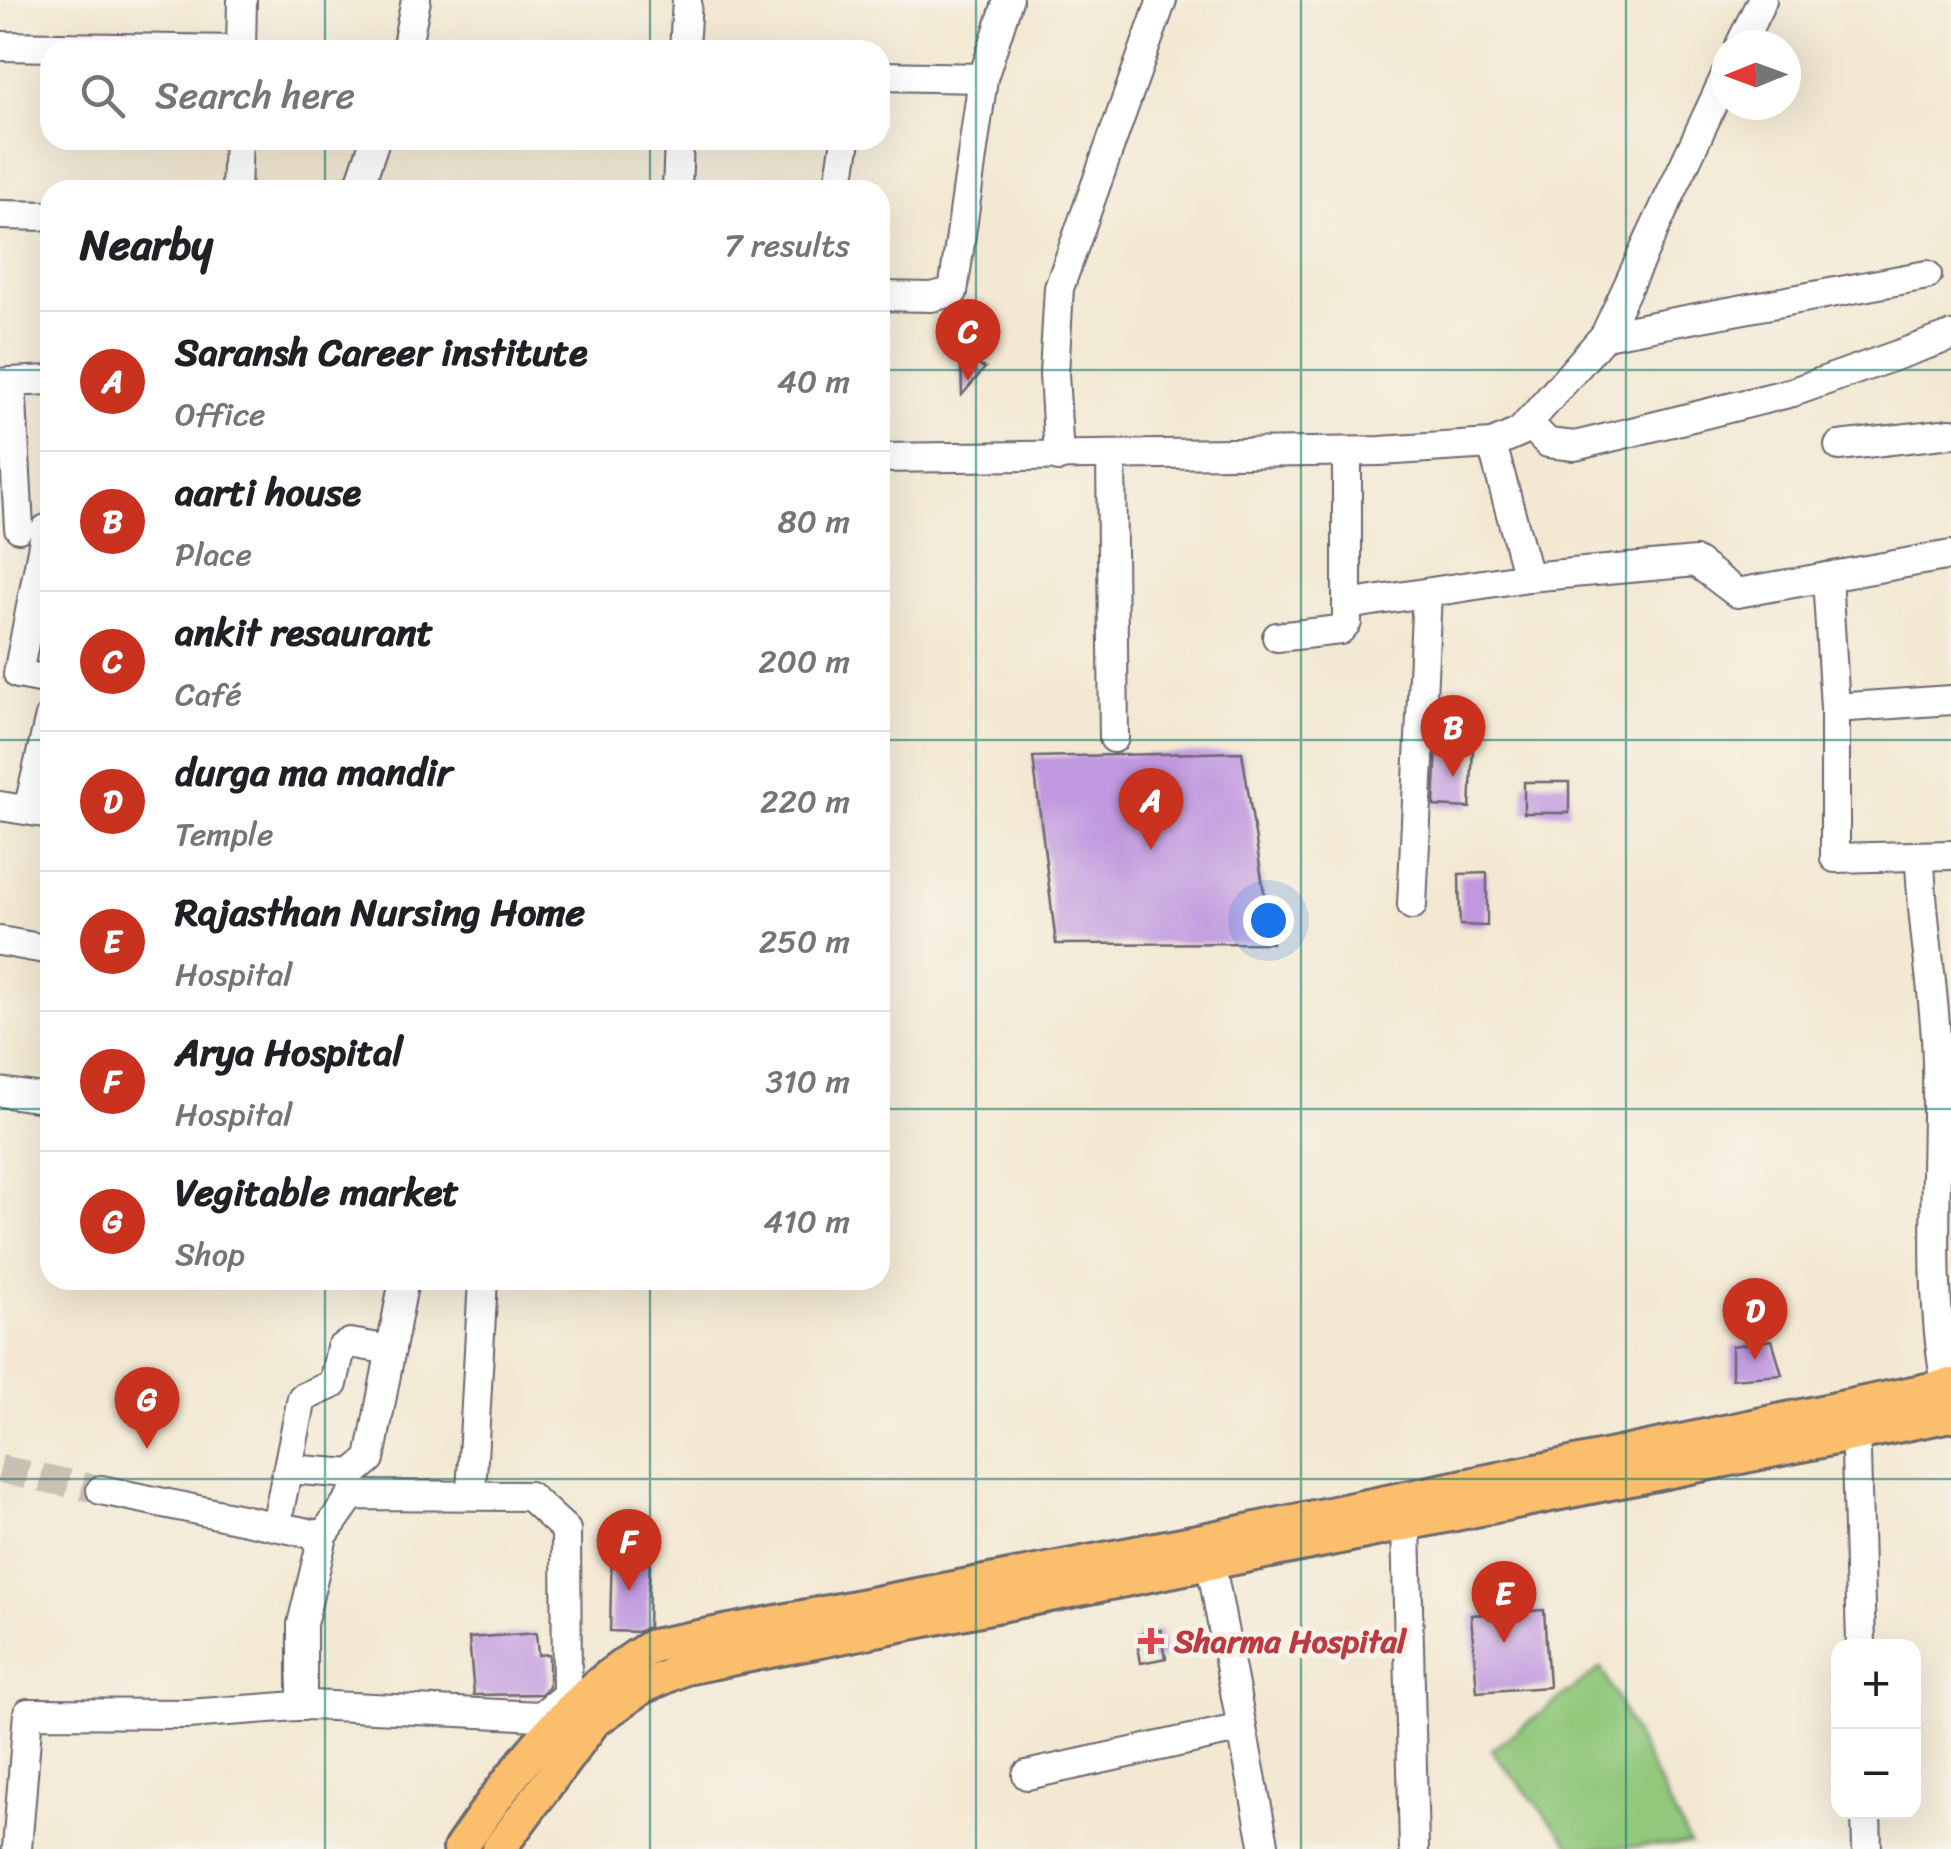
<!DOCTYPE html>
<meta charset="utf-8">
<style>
:root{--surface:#fff;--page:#f6f6f6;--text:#202124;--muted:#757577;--line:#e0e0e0;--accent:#c8321e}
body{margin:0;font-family:Sriracha,sans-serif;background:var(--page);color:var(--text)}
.controls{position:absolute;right:30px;bottom:30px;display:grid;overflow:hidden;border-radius:20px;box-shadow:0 10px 40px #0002}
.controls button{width:90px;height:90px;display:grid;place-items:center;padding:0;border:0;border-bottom:2px solid var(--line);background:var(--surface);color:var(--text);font:50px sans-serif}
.compass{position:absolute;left:1711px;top:30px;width:90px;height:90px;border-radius:50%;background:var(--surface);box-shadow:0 10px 40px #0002;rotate:269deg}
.you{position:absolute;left:1268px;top:920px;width:35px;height:35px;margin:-25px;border:8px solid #fff;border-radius:50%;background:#1a73e8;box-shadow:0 0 0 15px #1a73e833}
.badge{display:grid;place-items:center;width:65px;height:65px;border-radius:50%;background:var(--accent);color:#fff;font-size:32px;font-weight:700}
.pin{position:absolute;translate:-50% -82px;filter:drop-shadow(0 2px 5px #0008)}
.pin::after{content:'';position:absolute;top:52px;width:35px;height:30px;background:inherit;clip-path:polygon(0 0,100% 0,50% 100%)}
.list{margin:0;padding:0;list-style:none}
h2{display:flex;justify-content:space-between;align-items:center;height:130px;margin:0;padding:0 40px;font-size:42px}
h2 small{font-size:32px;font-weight:400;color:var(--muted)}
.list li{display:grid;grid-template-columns:65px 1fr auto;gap:30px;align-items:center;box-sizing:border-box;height:140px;padding:0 40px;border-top:2px solid var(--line)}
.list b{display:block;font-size:38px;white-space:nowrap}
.list p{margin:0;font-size:32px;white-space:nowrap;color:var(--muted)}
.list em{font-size:32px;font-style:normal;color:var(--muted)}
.icon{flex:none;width:55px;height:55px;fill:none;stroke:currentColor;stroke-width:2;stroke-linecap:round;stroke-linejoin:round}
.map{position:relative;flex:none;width:1951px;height:1849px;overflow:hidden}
.search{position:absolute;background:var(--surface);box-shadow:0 10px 40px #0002;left:40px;top:40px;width:850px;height:110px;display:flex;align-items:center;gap:25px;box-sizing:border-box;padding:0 35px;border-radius:30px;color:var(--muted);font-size:38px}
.panel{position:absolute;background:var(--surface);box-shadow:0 10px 40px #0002;left:40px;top:180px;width:850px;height:1110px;border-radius:30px}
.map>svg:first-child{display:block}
</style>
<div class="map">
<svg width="1951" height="1849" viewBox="0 0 1951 1849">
<rect width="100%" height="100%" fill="#f7f3e8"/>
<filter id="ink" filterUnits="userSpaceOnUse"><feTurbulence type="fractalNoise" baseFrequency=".01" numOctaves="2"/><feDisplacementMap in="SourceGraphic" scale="20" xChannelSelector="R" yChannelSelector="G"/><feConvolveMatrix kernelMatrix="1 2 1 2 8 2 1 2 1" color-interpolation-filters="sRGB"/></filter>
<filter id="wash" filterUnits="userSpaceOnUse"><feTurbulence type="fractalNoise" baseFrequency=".0048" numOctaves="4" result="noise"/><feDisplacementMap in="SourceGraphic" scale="40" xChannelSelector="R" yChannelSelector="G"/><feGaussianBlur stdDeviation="2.25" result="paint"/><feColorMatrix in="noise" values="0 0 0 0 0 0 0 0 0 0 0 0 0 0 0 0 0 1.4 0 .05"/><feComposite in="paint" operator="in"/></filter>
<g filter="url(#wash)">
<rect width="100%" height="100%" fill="#f3e8d2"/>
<path fill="#91c87b" stroke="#5a755b" stroke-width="2.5" d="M1601 1668 1690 1844 1574 1849 1491 1750Z"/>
<g id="blocks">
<g fill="#c098df">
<path d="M961 358 985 368 962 395Z"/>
<path d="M1437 746 1473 748 1470 808 1434 806Z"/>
<path d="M1242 752 1272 943 1056 944 1033 757Z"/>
<rect x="1524" y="782" width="45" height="31"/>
<path d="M1487 873V926L1460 925 1459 874Z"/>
<path d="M1772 1340 1782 1375 1732 1379V1346Z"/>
<path d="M612 1546 650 1547 648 1627 637 1632 610 1631Z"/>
<path d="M1544 1610 1549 1687 1477 1692 1471 1615Z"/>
<path d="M1161 1630 1166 1658 1141 1663 1136 1635Z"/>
<path d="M536 1633 538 1655 549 1654V1687L541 1694 474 1695 469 1638Z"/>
</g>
</g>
</g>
<g filter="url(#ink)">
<use href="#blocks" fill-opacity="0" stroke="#6b6770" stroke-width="2.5"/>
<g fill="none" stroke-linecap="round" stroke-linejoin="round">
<path stroke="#c9c0b4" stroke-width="28" stroke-dasharray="28 14" stroke-linecap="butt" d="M0 1469 101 1490"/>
<g stroke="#6b6770" stroke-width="32">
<g id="minor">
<path d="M1740 45 1762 0"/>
<path d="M0 46 236 50"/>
<path d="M241 50 242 0"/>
<path d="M406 50 416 0"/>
<path d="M684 50 687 0"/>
<path d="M880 76 983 78"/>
<path d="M236 190 238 140"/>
<path d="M358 190 375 140"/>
<path d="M677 190 679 140"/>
<path d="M838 190 846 140"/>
<path d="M0 215 50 216"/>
<path d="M880 296 931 297 953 292 983 78 1008 0"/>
<path d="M1605 335 1927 275"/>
<path d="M11 382 50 380"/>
<path d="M0 383 11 382 19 528"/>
<path d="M1528 423 1548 443 1575 446 1793 392 1951 336"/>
<path d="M1492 444 1528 577 1696 562 1737 593 1827 577"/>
<path d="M1839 446 1951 433"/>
<path d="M1059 457 1054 374 1059 288 1162 0"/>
<path d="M1111 457 1114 738"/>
<path d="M880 458 1380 451 1492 444 1520 432 1605 335 1726 75"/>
<path d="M46 529 18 674 50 680"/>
<path d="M1951 555 1827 577 1835 708 1951 700"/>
<path d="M1347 605 1528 577"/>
<path d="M1277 637 1340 630 1347 622V452"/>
<path d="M1835 708V858L1951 855"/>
<path d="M0 806 50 814"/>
<path d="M28 810 50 716"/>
<path d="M1920 856C1921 925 1936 994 1937 1063 1939 1171 1927 1278 1946 1385"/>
<path d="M1412 905 1427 593"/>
<path d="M0 941 50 950"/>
<path d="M0 1092 50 1099"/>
<path d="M1855 1413 1861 1646"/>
<path d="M288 1469 352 1474 370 1459 404 1280"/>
<path d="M101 1490 323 1536"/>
<path d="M471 1493 483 1280"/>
<path d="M1406 1525 1414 1849"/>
<path d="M276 1526 302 1398 333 1384 341 1348 350 1343 391 1350"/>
<path d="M1211 1565 1265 1849"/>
<path d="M302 1706V1624L323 1536 352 1495 529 1496 566 1530 567 1695 581 1708"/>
<path d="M1027 1775 1242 1728"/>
<path d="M1866 1812 1867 1849"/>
<path d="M17 1849 28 1713 188 1714 310 1705 541 1716 567 1695"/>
</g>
</g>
<g stroke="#6b6770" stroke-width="38">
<g id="major">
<path d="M460 1849C514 1769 568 1697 652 1646L1208 1539 1951 1385"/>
<path d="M499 1849 594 1721 643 1687 685 1668 1951 1415"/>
</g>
</g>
<use href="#minor" stroke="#fff" stroke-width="28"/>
<use href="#major" stroke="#fabe6d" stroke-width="32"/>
</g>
</g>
<path fill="none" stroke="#0f766e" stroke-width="2.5" stroke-opacity="0.55" d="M325 0V50M650 0V50M976 0V1849M1301 0V1849M1626 0V1849M325 140V190M650 140V190M0 370H50M880 370H1951M0 740H50M880 740H1951M0 1109H50M880 1109H1951M325 1280V1849M650 1280V1849M0 1479H1951"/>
<path fill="#e0444e" stroke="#f7f3e8" stroke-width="4" d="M1146 1626h10v10h10v10h-10v10h-10v-10h-10v-10h10z"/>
<g text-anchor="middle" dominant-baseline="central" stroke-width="10" stroke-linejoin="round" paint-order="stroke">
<g font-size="32" font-weight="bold" fill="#be3a42" stroke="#f7f3e8" text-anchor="start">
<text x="1174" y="1641">Sharma Hospital</text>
</g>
</g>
</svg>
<div class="controls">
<button>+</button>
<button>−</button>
</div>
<svg class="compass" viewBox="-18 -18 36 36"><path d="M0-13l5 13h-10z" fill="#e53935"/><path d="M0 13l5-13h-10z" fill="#757577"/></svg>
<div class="you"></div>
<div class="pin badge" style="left:1151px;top:850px">A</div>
<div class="pin badge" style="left:1453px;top:777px">B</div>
<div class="pin badge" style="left:968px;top:381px">C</div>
<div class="pin badge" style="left:1755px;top:1360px">D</div>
<div class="pin badge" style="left:1504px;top:1643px">E</div>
<div class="pin badge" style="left:629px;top:1591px">F</div>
<div class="pin badge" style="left:147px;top:1449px">G</div>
<div class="search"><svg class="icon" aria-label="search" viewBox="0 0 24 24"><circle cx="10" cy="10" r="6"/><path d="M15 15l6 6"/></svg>Search here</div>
<section class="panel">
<h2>Nearby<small>7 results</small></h2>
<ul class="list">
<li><span class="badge">A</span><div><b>Saransh Career institute</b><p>Office</p></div><em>40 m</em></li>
<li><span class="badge">B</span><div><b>aarti house</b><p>Place</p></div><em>80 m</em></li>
<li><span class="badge">C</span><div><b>ankit resaurant</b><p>Café</p></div><em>200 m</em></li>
<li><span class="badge">D</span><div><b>durga ma mandir</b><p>Temple</p></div><em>220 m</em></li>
<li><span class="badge">E</span><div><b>Rajasthan Nursing Home</b><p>Hospital</p></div><em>250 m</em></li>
<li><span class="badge">F</span><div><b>Arya Hospital</b><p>Hospital</p></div><em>310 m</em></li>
<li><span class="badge">G</span><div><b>Vegitable market</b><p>Shop</p></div><em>410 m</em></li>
</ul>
</section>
</div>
